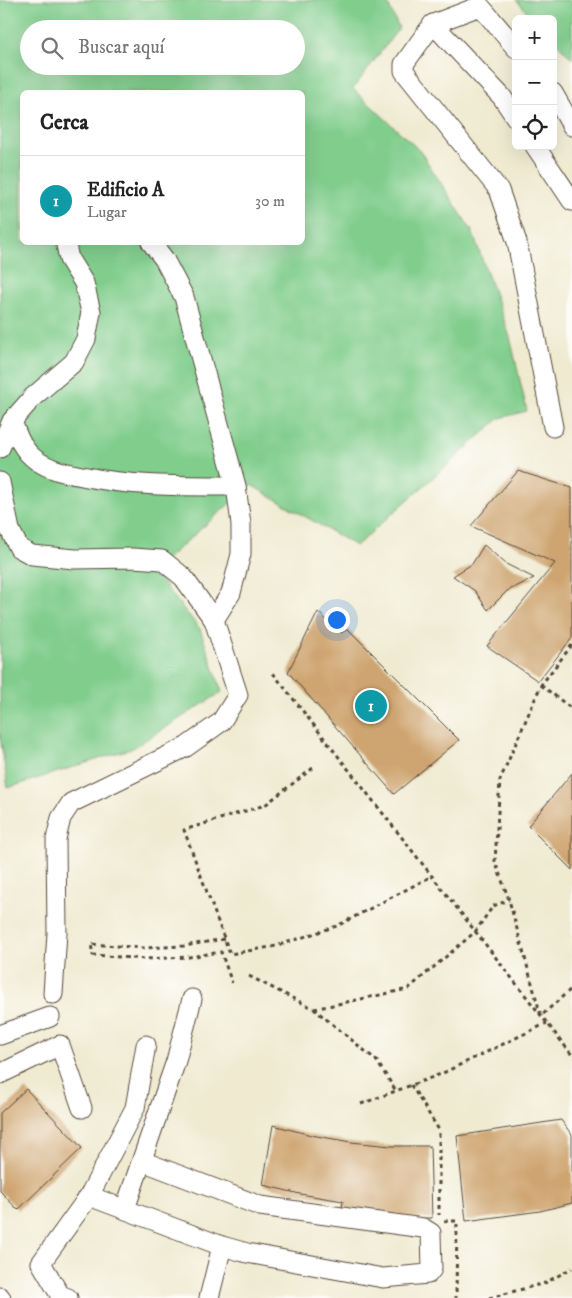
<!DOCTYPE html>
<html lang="es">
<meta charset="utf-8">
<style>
:root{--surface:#fff;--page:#f2f2f2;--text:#222;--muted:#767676;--line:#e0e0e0;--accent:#b45309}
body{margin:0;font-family:"IM FELL DW Pica",serif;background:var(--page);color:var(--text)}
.controls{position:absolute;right:15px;top:15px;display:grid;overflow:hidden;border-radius:8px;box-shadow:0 5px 20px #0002}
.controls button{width:45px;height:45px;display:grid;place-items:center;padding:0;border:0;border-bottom:1px solid var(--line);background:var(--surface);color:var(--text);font:25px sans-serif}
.you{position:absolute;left:336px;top:619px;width:18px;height:18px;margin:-12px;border:4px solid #fff;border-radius:50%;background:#1a73e8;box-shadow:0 0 0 8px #1a73e833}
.badge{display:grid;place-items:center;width:32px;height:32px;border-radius:50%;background:var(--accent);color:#fff;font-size:16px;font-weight:700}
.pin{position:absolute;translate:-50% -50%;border:2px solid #fff;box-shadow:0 1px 5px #0006}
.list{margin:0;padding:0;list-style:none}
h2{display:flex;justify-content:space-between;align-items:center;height:65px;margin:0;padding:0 20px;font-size:21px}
h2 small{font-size:16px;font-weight:400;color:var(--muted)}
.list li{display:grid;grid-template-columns:32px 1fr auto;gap:15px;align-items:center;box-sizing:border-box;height:90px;padding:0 20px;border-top:1px solid var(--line)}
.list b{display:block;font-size:19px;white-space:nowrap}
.list p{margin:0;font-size:16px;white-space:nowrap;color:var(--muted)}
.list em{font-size:16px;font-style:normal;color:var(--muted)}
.icon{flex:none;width:28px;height:28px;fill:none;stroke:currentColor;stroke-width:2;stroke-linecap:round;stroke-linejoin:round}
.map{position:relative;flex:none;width:572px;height:1298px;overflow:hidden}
.search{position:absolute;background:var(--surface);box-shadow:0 5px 20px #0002;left:20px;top:20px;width:285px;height:55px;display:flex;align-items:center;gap:12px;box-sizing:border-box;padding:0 18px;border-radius:28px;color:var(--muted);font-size:19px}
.panel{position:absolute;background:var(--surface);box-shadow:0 5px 20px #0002;left:20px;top:90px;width:285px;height:155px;border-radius:8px}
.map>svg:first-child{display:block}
</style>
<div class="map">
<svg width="572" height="1298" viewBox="0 0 572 1298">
<rect width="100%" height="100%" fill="#fdfcf7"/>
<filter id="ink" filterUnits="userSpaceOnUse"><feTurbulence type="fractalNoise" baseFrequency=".02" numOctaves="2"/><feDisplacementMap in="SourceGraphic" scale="10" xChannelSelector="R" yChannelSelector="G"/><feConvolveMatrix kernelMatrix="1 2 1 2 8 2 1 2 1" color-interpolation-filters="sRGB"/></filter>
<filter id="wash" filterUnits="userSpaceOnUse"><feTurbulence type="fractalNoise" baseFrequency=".0096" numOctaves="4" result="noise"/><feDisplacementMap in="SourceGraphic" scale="20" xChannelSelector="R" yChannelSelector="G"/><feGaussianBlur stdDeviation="1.12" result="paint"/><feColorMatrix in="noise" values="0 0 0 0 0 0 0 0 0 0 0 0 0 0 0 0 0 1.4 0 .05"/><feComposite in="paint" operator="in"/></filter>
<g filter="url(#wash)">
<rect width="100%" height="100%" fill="#efead0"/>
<g fill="#80cd8c" stroke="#5e7c55" fill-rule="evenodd">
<path d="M0 0H386L399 28 353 89 420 151 472 231 510 337 527 411 500 418 356 546 251 485 153 571 200 629 222 692 133 748 8 788 0 736ZM29 29H296V66H29ZM22 92H302V242H22Z"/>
<path d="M516 0H572V59L553 39V19H534Z"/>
</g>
<g id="blocks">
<g fill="#cea46f">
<path d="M518 471 572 488V638L538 681 487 646 555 563 471 526Z"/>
<path d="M484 545 506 564 534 578 507 591 488 610 475 591 453 576 472 564Z"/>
<path d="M318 612 341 633 348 629 459 740 394 794 288 672Z"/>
<path d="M572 773V870L528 826Z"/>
<path d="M26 1089 82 1148 18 1210 0 1191V1113Z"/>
<path d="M561 1120 572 1135V1203L540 1211 466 1221 457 1136Z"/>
<path d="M273 1125 311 1135 351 1142 391 1146H430L432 1218 387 1219 341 1213 343 1201 300 1194 263 1185Z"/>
</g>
</g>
</g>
<g filter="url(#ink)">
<use href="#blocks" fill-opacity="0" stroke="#564739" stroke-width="1"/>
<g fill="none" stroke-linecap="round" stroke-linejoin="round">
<g stroke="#564739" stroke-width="21">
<g id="minor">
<path d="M433 24 480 6 516 48"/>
<path d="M553 93 572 126"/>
<path d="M516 118 502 97 433 24 424 36 404 64V71L499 190 517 242 553 427"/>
<path d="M535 146 572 201"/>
<path d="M151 242 164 259 184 297 236 486 241 524V554L231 593 214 620"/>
<path d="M12 421C17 435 22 450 36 460 50 470 66 473 82 476 133 487 185 486 236 486"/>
<path d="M0 448 12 421 33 397 74 362 86 339 91 312 84 283 69 259 66 245 67 242"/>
<path d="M0 482 10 530 19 548 32 555 75 559 133 558 162 560 183 577 214 620 238 695 221 722 186 747 71 803 61 818 56 839 57 933 53 994"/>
<path d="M0 1035 50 1017"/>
<path d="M0 1074 60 1045 82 1108"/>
<path d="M89 1196 222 1246 247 1253 383 1278 428 1274 432 1269 431 1233 423 1228 260 1206 142 1161"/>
<path d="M125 1209 176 1061 192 999"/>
<path d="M0 1297 1 1298"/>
<path d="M68 1298 60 1295 41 1263 89 1196 135 1108 146 1045"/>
<path d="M209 1298 222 1246"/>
</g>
</g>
<g stroke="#564739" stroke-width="3" stroke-dasharray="4 4" stroke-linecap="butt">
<path d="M572 645 541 685 500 780 495 861 509 900 541 1016 572 988"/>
<path d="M273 673 572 1055"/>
<path d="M541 685 572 709"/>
<path d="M313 768 265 805 184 830 230 954 276 946 337 926 432 876"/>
<path d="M224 939 184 946 144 948 91 944 93 955 145 959 189 957 221 952 232 983"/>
<path d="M249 976 314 1009 376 1060 396 1091"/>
<path d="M314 1009 408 989 475 932 493 906 509 900"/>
<path d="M411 1085 439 1130V1215"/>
<path d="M361 1104 441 1074 547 1023"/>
<path d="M444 1221H457L456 1298"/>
<path d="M489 1298 545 1283 572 1268"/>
</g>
<use href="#minor" stroke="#fff" stroke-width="19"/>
</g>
</g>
</svg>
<div class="controls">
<button>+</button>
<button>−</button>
<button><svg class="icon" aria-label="locate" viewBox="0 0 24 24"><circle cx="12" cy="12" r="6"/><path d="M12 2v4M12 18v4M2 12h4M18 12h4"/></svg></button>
</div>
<div class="you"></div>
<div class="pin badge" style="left:371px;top:706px;background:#0f9aa8">1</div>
<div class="search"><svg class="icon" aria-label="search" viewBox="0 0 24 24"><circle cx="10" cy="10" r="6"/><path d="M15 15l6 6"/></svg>Buscar aquí</div>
<section class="panel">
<h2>Cerca<small></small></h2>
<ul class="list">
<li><span class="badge" style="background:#0f9aa8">1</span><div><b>Edificio A</b><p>Lugar</p></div><em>30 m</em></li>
</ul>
</section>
</div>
